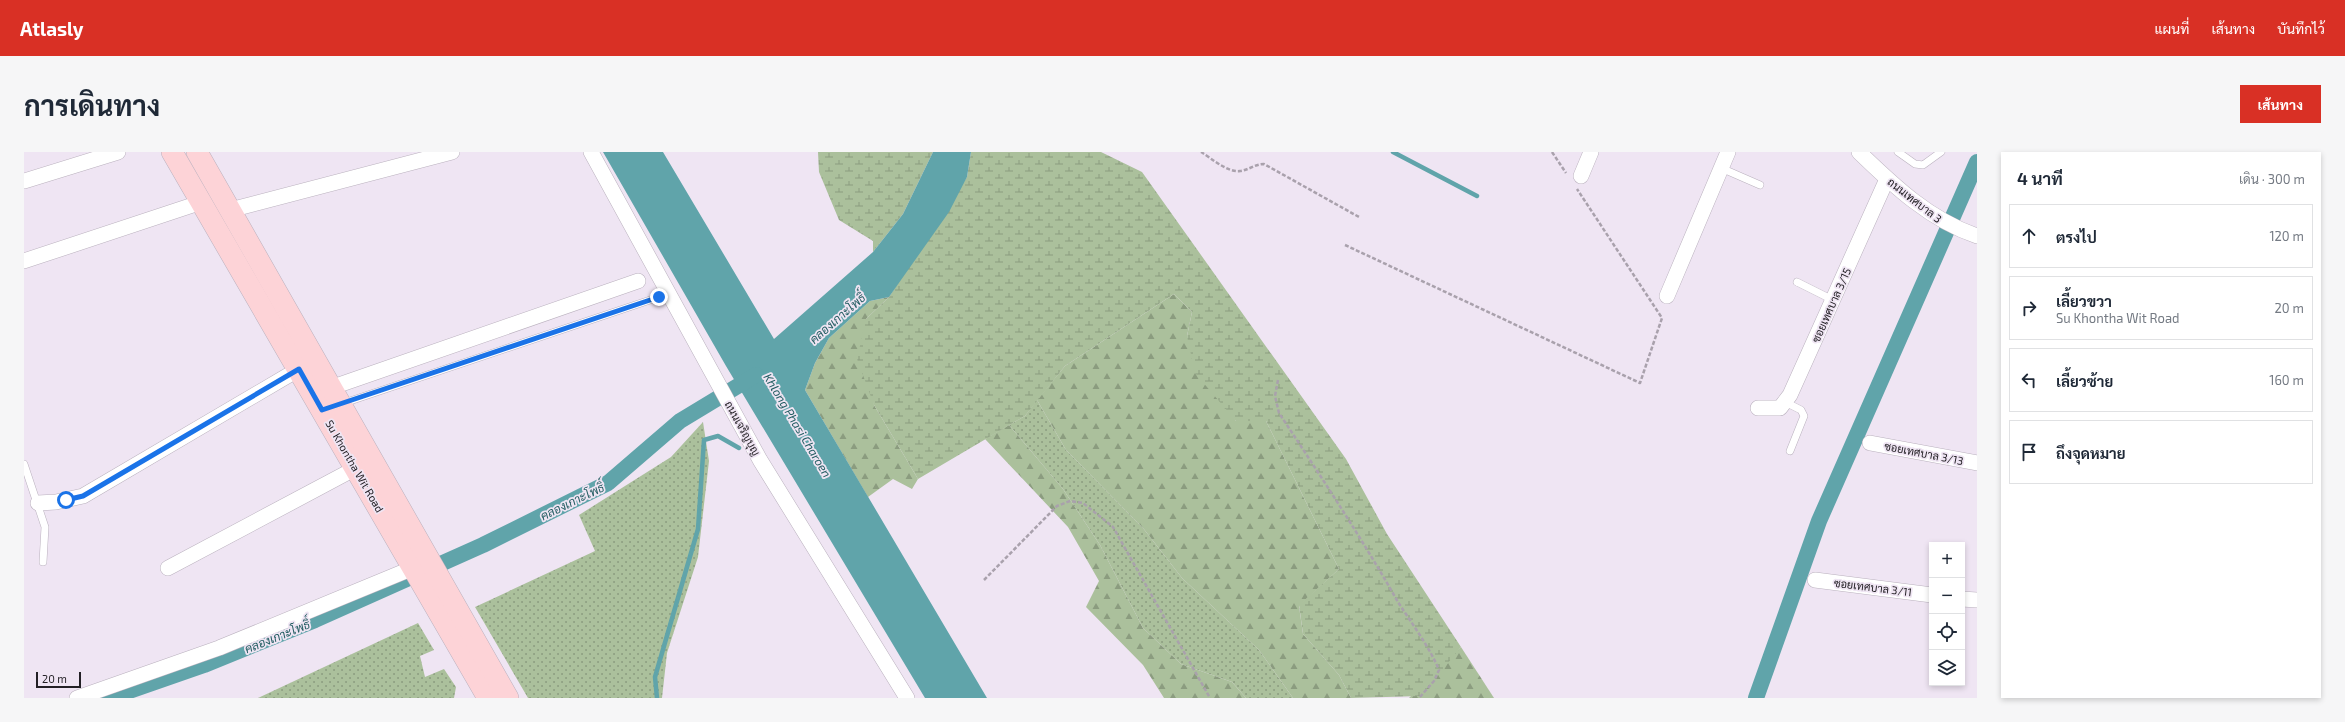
<!DOCTYPE html>
<html lang="th">
<meta charset="utf-8">
<style>
:root{--surface:#fff;--page:#f6f6f7;--text:#1f2937;--muted:#747a83;--line:#e0e1e3;--accent:#d93025}
body{margin:0;font-family:"Exo 2",Sarabun,sans-serif;background:var(--page);color:var(--text)}
.controls{position:absolute;right:12px;bottom:12px;display:grid;overflow:hidden;border-radius:0px;box-shadow:0 2px 6px #0003}
.controls button{width:36px;height:36px;display:grid;place-items:center;padding:0;border:0;border-bottom:1px solid var(--line);background:var(--surface);color:var(--text);font:20px sans-serif}
.scale{position:absolute;left:12px;bottom:10px;width:45px;box-sizing:border-box;padding-left:4px;border:2px solid #232025;border-top:0;font-size:11px;line-height:14px;white-space:nowrap;color:#232025;-webkit-text-stroke:3px #efe5f3;paint-order:stroke}
.stop{position:absolute;width:12px;height:12px;margin:-9px;border:3px solid #1a73e8;border-radius:50%;background:#fff}
.stop.end{background:#1a73e8;border-color:#fff;box-shadow:0 1px 4px #0008}
.list{margin:0;padding:0;list-style:none}
h2{display:flex;justify-content:space-between;align-items:center;height:52px;margin:0;padding:0 16px;font-size:17px}
h2 small{font-size:13px;font-weight:400;color:var(--muted)}
.list li{display:grid;grid-template-columns:26px 1fr auto;gap:12px;align-items:center;box-sizing:border-box;height:64px;margin:0 8px 8px;padding:0 8px;border:1px solid var(--line);border-radius:0px}
.list b{display:block;font-size:15px;white-space:nowrap}
.list p{margin:0;font-size:13px;white-space:nowrap;color:var(--muted)}
.list em{font-size:13px;font-style:normal;color:var(--muted)}
.icon{flex:none;width:22px;height:22px;fill:none;stroke:currentColor;stroke-width:2;stroke-linecap:round;stroke-linejoin:round}
.map{position:relative;flex:none;width:1953px;height:546px;overflow:hidden;border-radius:0px}
header{display:flex;align-items:center;gap:24px;box-sizing:border-box;height:56px;padding:0 20px;background:var(--accent);color:#fff}
header strong{font-size:19px}
nav{display:flex;gap:22px;margin-inline-start:auto;font-size:14px}
.intro{display:flex;align-items:center;justify-content:space-between;box-sizing:border-box;height:96px;padding:0 24px}
h1{margin:0;font-size:28px}
.button{padding:10px 18px;border-radius:0px;background:var(--accent);color:#fff;font-size:14px;font-weight:700}
main{display:flex;gap:24px;padding:0 24px}
aside{flex:1;background:var(--surface);border-radius:0px;box-shadow:0 2px 6px #0003}
.map>svg:first-child{display:block}
</style>
<header>
<strong>Atlasly</strong>
<nav><a>แผนที่</a><a>เส้นทาง</a><a>บันทึกไว้</a></nav>
</header>
<div class="intro"><h1>การเดินทาง</h1><a class="button">เส้นทาง</a></div>
<main>
<div class="map">
<svg width="1953" height="546" viewBox="0 0 1953 546">
<defs>
<pattern id="green-dots" width="8" height="8" patternUnits="userSpaceOnUse"><rect width="8" height="8" fill="#abc09c"/><path d="M2 2h.1M6 6h.1" fill="none" stroke="#8b9c7f" stroke-width="1.8" stroke-linecap="round"/></pattern>
<pattern id="forest-firs" width="22" height="20" patternUnits="userSpaceOnUse"><rect width="22" height="20" fill="#abc09c"/><path d="M5 1l3.5 6h-7zM16 11l3.5 6h-7z" fill="#8b9c7f"/></pattern>
<pattern id="wetland-marsh" width="20" height="14" patternUnits="userSpaceOnUse"><rect width="20" height="14" fill="#abc09c"/><path d="M1 5h8M5 5V1M11 12h8M15 12V8" fill="none" stroke="#8b9c7f"/></pattern>
</defs>
<rect width="100%" height="100%" fill="#efe5f3"/>
<g fill="url(#green-dots)">
<path d="M1013 248 1042 298 1119 376 1158 426 1235 498 1269 546H1222L1208 530 1157 512 1119 476 1076 393 1039 337 985 273 1001 264Z"/>
<path d="M679 270 685 309 674 405 643 501 638 546H504L451 455 571 399 555 363 647 305Z"/>
<path d="M394 471 410 498 396 504 401 525 420 517 432 535 430 546H234Z"/>
</g>
<g fill="url(#forest-firs)">
<path d="M1150 142 1168 160 1163 184 1212 269H1242L1315 417 1275 454 1279 482 1315 523 1327 546H1269L1235 498 1158 426 1119 376 1042 298 1013 248 1041 214Z"/>
<path d="M865 145 842 167 850 253 894 327 888 337 869 327 844 345 781 238 791 211 805 186 846 149Z"/>
<path d="M985 273 1039 337 1076 393 1119 476 1157 512 1208 530 1222 546H1140L1119 513 1062 455 1075 429 1044 375 961 287Z"/>
<path d="M1437 495 1470 546H1385Z"/>
</g>
<g fill="url(#wetland-marsh)">
<path d="M794 0H909L879 62 849 100V89L815 68 795 20Z"/>
<path d="M947 0H1077L1118 20 1322 307 1363 382 1437 495 1397 544 1327 546 1315 523 1279 482 1275 453 1315 417 1242 269H1212L1171 221 1163 184 1168 160 1150 142 1041 214 1001 264 894 327 850 253 833 207 842 167 865 145 943 25Z"/>
</g>
<path fill="#60a4aa" d="M579 0H639L750 187 849 100 879 62 909 0H947L943 25 925 60 865 145 846 149 805 186 791 211 781 238 963 546H901L702 214Z"/>
<g fill="none" stroke-linecap="round" stroke-linejoin="round">
<g stroke="#60a4aa" stroke-width="4.5">
<path d="M1369 0 1453 44"/>
<path d="M633 546 631 525 674 377 680 288 694 284 715 296"/>
</g>
<g stroke="#60a4aa" stroke-width="16">
<path d="M85 546 180 513 291 468 459 393 584 331 656 269 732 223"/>
<path d="M1732 546 1795 369 1953 10"/>
</g>
<g stroke="#bab1be" stroke-width="8">
<g id="service">
<path d="M1874 0 1891 12 1899 13 1917 0"/>
<path d="M1697 16 1736 33"/>
<path d="M1773 130 1809 148"/>
<path d="M1761 250 1777 258 1780 264 1766 299"/>
<path d="M317 252 635 145"/>
<path d="M0 312 21 375 19 410"/>
</g>
</g>
<g stroke="#bab1be" stroke-width="16">
<g id="minor">
<path d="M567 0 736 308 883 546"/>
<path d="M1835 0C1870 34 1906 68 1953 84"/>
<path d="M1557 24 1567 0"/>
<path d="M0 29 94 0"/>
<path d="M206 58 428 0"/>
<path d="M0 109 178 50"/>
<path d="M1643 144 1704 0"/>
<path d="M306 236 614 129"/>
<path d="M1734 256H1756L1766 243 1863 27"/>
<path d="M1846 291 1953 311"/>
<path d="M14 351 32 350 59 344 275 217"/>
<path d="M144 416 332 316"/>
<path d="M1791 428 1908 443"/>
<path d="M1938 447 1953 448"/>
<path d="M53 546 195 496 389 416"/>
</g>
</g>
<g stroke="#bab1be" stroke-width="22">
<g id="secondary">
<path d="M148 0 464 546"/>
<path d="M173 0 484 546"/>
</g>
</g>
<g stroke="#a9a1ac" stroke-width="2.5" stroke-dasharray="4 2" stroke-linecap="butt">
<path d="M1177 0C1187 6 1204 21 1216 19 1225 18 1231 12 1240 12L1335 65"/>
<path d="M1528 0 1542 21"/>
<path d="M1321 93 1616 231 1638 166 1553 37"/>
<path d="M1254 228 1251 244 1255 261C1296 323 1337 385 1374 450 1388 472 1405 494 1415 518L1410 529 1395 546"/>
<path d="M960 428 1033 354 1046 349 1059 351 1089 375 1186 546"/>
</g>
<use href="#service" stroke="#fff" stroke-width="7"/>
<use href="#minor" stroke="#fff" stroke-width="15"/>
<use href="#secondary" stroke="#fdd3d7" stroke-width="21"/>
</g>
<g fill="none" stroke-linecap="round" stroke-linejoin="round">
<path stroke="#1a73e8" stroke-width="5" d="M42 348 59 344 275 217 298 258 635 145"/>
</g>
<g text-anchor="middle" dominant-baseline="central" stroke-width="3.5" stroke-linejoin="round" paint-order="stroke">
<g font-size="11" fill="#232025" stroke="#efe5f3">
<text transform="translate(1891 48) rotate(38)">ถนนเทศบาล 3</text>
<text transform="translate(1807 153) rotate(-66)">ซอยเทศบาล 3/15</text>
<text transform="translate(719 276) rotate(61)">ถนนเจริญบุญ</text>
<text transform="translate(1900 301) rotate(11)">ซอยเทศบาล 3/13</text>
<text transform="translate(331 314) rotate(60)">Su Khontha Wit Road</text>
<text transform="translate(1849 435) rotate(7)">ซอยเทศบาล 3/11</text>
</g>
<g font-size="12" font-style="italic" fill="#235d62" stroke="#efe5f3">
<text transform="translate(813 166) rotate(-41)">คลองเกาะโพธิ์</text>
<text transform="translate(774 273) rotate(59)">Khlong Phasi Charoen</text>
<text transform="translate(548 349) rotate(-26)">คลองเกาะโพธิ์</text>
<text transform="translate(253 484) rotate(-22)">คลองเกาะโพธิ์</text>
</g>
</g>
</svg>
<div class="controls">
<button>+</button>
<button>−</button>
<button><svg class="icon" aria-label="locate" viewBox="0 0 24 24"><circle cx="12" cy="12" r="6"/><path d="M12 2v4M12 18v4M2 12h4M18 12h4"/></svg></button>
<button><svg class="icon" aria-label="layers" viewBox="0 0 24 24"><path d="M12 4l9 5-9 5-9-5zM3 14l9 5 9-5"/></svg></button>
</div>
<div class="scale">20 m</div>
<div class="stop" style="left:42px;top:348px"></div>
<div class="stop end" style="left:635px;top:145px"></div>
</div>
<aside>
<h2>4 นาที<small>เดิน · 300 m</small></h2>
<ul class="list">
<li><svg class="icon" aria-label="ahead" viewBox="0 0 24 24"><path d="M12 20V5M6 11l6-6 6 6"/></svg><div><b>ตรงไป</b></div><em>120 m</em></li>
<li><svg class="icon" aria-label="right" viewBox="0 0 24 24"><path d="M7 20v-9h11M14 6l5 5-5 5"/></svg><div><b>เลี้ยวขวา</b><p>Su Khontha Wit Road</p></div><em>20 m</em></li>
<li><svg class="icon" aria-label="left" viewBox="0 0 24 24"><path d="M17 20v-9H6M10 6l-5 5 5 5"/></svg><div><b>เลี้ยวซ้าย</b></div><em>160 m</em></li>
<li><svg class="icon" aria-label="arrive" viewBox="0 0 24 24"><path d="M6 21V4h12l-3 4 3 4H6"/></svg><div><b>ถึงจุดหมาย</b></div></li>
</ul>
</aside>
</main>
